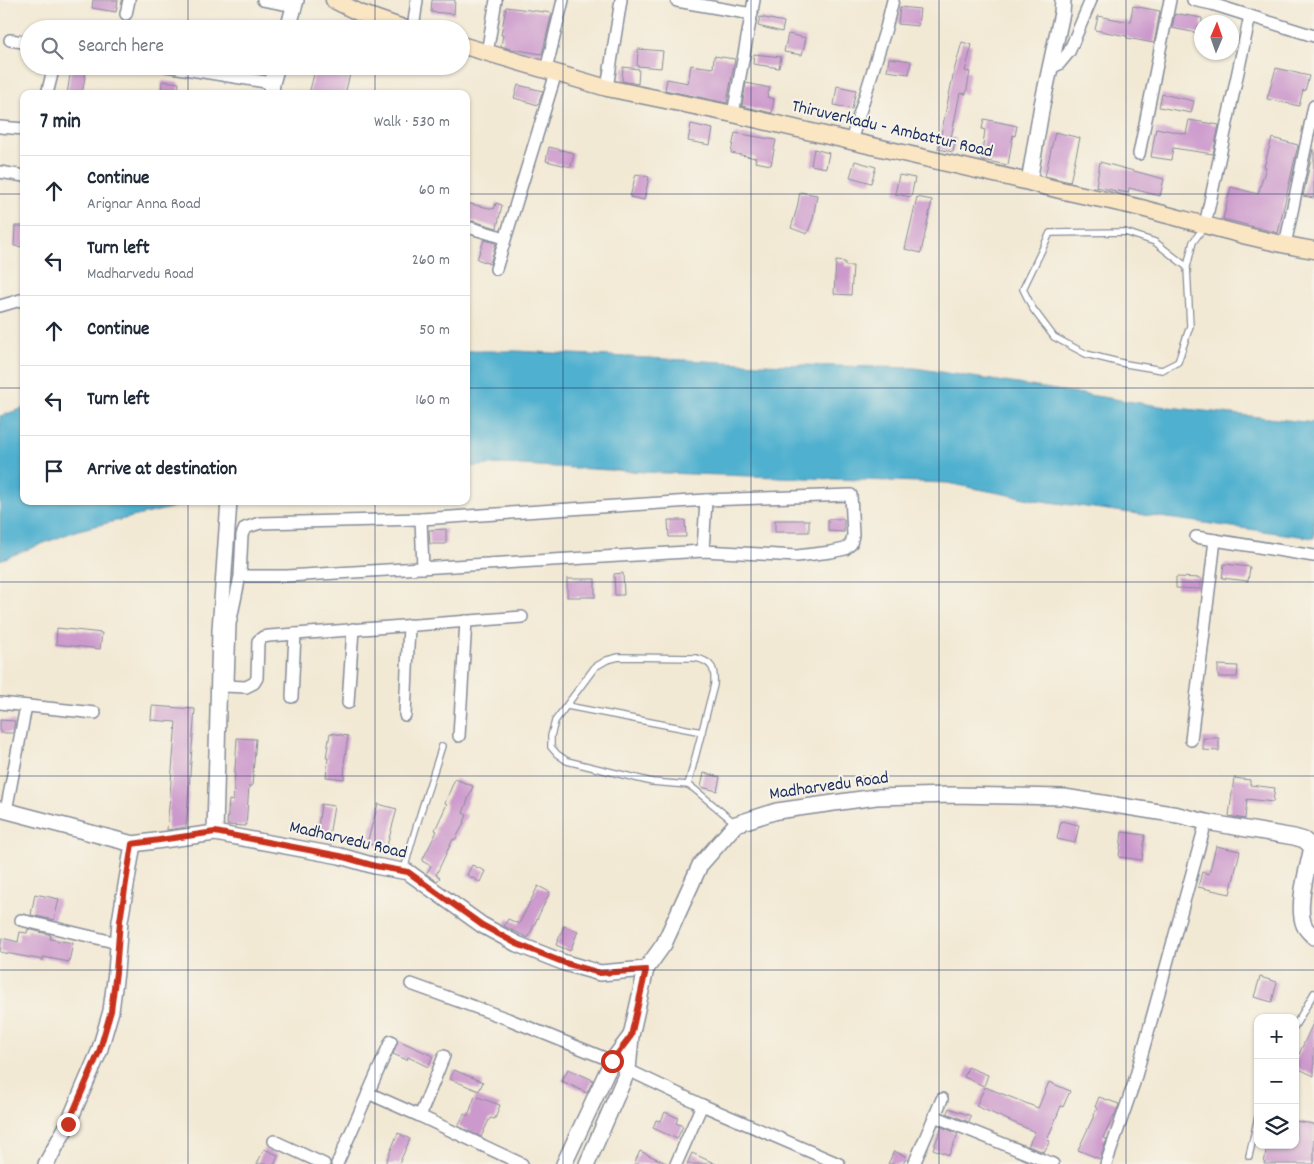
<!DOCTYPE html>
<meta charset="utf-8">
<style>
:root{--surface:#fff;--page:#f6f6f7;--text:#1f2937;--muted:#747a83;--line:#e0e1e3}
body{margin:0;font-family:Dekko,sans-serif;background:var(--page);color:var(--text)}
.controls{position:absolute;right:15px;bottom:15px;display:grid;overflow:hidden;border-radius:10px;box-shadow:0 1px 4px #0004}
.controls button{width:45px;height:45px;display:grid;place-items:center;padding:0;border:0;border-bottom:1px solid var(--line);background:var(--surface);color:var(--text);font:25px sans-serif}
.compass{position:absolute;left:1194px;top:15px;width:45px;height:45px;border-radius:50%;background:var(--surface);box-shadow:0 1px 4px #0004;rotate:2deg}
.stop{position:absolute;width:15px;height:15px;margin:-11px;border:4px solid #c8321e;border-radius:50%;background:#fff}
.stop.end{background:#c8321e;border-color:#fff;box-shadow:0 1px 5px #0008}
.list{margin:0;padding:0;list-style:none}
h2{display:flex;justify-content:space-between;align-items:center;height:65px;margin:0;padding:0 20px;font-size:21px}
h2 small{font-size:16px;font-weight:400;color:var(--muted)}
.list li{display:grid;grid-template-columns:32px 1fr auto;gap:15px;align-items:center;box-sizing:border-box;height:70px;padding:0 20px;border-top:1px solid var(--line)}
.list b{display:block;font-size:19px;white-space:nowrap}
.list p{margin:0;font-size:16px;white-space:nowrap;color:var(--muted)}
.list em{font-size:16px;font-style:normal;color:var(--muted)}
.icon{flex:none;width:28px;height:28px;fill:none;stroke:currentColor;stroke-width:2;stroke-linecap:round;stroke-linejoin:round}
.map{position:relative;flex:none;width:1314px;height:1164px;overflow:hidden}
.search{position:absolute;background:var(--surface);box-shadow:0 1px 4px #0004;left:20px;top:20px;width:450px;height:55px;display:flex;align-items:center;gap:12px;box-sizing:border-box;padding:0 18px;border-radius:28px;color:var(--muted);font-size:19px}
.panel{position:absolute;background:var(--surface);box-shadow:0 1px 4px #0004;left:20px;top:90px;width:450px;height:415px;border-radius:10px}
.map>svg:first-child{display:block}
</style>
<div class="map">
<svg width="1314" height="1164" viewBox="0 0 1314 1164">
<rect width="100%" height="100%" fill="#f7f3e8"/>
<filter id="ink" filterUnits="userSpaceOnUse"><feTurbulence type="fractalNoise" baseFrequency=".02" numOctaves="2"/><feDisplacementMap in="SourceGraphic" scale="10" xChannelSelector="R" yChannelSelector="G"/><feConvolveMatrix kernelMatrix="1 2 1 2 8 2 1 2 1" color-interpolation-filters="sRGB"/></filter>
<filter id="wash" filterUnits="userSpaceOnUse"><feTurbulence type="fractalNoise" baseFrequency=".0096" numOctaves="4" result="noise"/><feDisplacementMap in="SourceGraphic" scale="20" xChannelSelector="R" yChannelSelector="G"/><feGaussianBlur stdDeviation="1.12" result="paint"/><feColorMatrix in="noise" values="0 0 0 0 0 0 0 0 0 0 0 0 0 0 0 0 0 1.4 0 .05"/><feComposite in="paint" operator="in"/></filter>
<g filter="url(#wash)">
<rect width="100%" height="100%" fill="#f2e9d4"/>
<g fill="#50b0cf" stroke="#367096">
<path d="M466 351H516L760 364 915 368 1159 406 1314 423V538L1035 500 947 483 664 473 502 464 466 467Z"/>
<path d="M24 408V501H200L78 530 0 560V416Z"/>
</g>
<g id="blocks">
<g fill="#c9c">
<path d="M93 0H118L116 12 92 8Z"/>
<path d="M432 0H455L454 14 431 12Z"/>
<path d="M1133 6 1160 11 1154 43 1127 38V36L1095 30 1098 16 1130 22Z"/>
<path d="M506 7 552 13 542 54 511 49 501 46 503 35H501Z"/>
<path d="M900 7 920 9 918 26 898 24Z"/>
<path d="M1175 14 1178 15 1179 14 1202 18V34L1172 28Z"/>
<path d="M760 17 784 22 782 32 758 26Z"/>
<path d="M788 34 806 38 802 55 784 52Z"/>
<path d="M962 42 972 45 965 71 970 72 966 94 960 93 951 138H956L953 152 938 149 954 71Z"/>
<path d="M638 49 663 51 661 68 637 66Z"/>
<path d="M754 54 781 57 779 68 753 64Z"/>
<path d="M714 56 735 59 727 103 665 90 667 79 688 83 691 65 713 68Z"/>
<path d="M889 58 911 61 909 74 887 71Z"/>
<path d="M316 66H352L345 94H309Z"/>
<path d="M623 67 639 69 638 84 622 81Z"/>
<path d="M1276 68 1309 76 1305 91 1303 90 1299 106 1267 99Z"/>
<path d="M71 69 86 71 82 94H67Z"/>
<path d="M162 81 179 83 178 94H161Z"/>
<path d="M746 83 770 88 767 97 774 99 772 113 742 106Z"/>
<path d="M518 85 543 91 538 105 514 98Z"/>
<path d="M837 86 856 90 852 109 834 105Z"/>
<path d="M1162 94 1194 101 1191 113 1159 107Z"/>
<path d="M984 119 1017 126 1015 136 1013 135 1008 165 981 160 985 130 982 129Z"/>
<path d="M1189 120 1219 125 1213 154 1173 148 1171 160 1151 157 1156 128 1186 134Z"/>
<path d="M691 124 713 129 710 145 688 141Z"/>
<path d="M1055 132 1080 138 1070 182 1045 176Z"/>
<path d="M735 133 776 140 771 165 755 162 756 158 731 153Z"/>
<path d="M1272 138 1298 145 1278 233 1223 219 1231 187 1258 194 1266 167H1264Z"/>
<path d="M549 147 574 153 571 167 546 161Z"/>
<path d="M814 149 829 153 826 168 811 165Z"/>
<path d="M1313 149H1314V198L1303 196Z"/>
<path d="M855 161 876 167 871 183 850 177Z"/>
<path d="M1100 162 1164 179 1160 196 1129 188 1128 193 1096 187Z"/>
<path d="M636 174 649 177 644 200 630 197Z"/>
<path d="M899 175 915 178 911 197 895 194Z"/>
<path d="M800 192 817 195 813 219 807 234 791 228 797 208Z"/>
<path d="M917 197 932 200 921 253 905 249Z"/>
<path d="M466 203 494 209 496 203 502 205 497 228 473 221 466 222Z"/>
<path d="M15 226H24V247L14 246Z"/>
<path d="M484 240 496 243 490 264 477 259Z"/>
<path d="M836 261 845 262V266H853L851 295 834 294Z"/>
<path d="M828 519H844V532L828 531Z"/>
<path d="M668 520H685L686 537H669Z"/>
<rect x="775" y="520" width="34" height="12"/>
<path d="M446 529V544H430L429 530Z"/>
<path d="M1224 564 1250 567 1248 581 1222 578Z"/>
<path d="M623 573 624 595H615L614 574Z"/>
<path d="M1176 577 1201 578 1200 589 1176 588Z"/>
<rect x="567" y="579" width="28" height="18"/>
<path d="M57 628 102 633 100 649 56 644Z"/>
<path d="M1218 665 1238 666 1237 677H1218Z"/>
<path d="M152 706 195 709 186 827 167 830 176 722 151 720Z"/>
<path d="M0 720 15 721 13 733H0Z"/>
<path d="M330 733 348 736 344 763H345L344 779 326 777 328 758H326Z"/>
<path d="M237 738 256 739 252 786H249L246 826 227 825 229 800 233 801Z"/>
<path d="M1203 738H1219V751L1203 750Z"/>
<path d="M704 773 720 777 717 791 701 787Z"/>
<path d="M1234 778 1250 780V785L1275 788 1273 802 1247 799 1245 819 1229 816Z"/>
<path d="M455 779 473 786 463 813 467 815 463 825 455 840 453 839 436 875 440 878 437 881 426 874 431 866 422 861 437 831 435 830 447 804 445 803Z"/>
<path d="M321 804 334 806 329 836 317 835Z"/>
<path d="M378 804 397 809 386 849 367 843Z"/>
<path d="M1061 821 1079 825 1075 843 1057 839Z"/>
<path d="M1122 832 1145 835 1142 860 1119 857Z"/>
<path d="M1216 846 1240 851 1230 894 1198 887 1202 872 1209 874Z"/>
<path d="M472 865 485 871 480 882 467 875Z"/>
<path d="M538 886 550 892 528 938 504 926 508 919 519 924Z"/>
<path d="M35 894 59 899 54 920 31 915Z"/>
<path d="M564 926 578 931 570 951 556 945Z"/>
<path d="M28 929 51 935 50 939 73 943 69 962 43 957V960L0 952 2 938 18 942 20 932 27 933Z"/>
<path d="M1260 977 1277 982 1272 1002 1254 997Z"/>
<path d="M1314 1021V1076L1295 1067V1063Z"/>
<path d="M398 1040 433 1056 428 1067 408 1057 407 1060 393 1054Z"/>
<path d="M968 1067 988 1075 984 1086 964 1077Z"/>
<path d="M568 1069 593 1080 587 1093 562 1081Z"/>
<path d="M454 1070 483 1082 479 1091 450 1079Z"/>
<path d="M1049 1082 1070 1091 1063 1107 1061 1106 1047 1140 1050 1141 1044 1152 1028 1146 1035 1132 976 1106 985 1087 1038 1108Z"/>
<path d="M475 1096 500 1105 495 1119 490 1118 481 1137 458 1126 464 1114 468 1116Z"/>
<path d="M1099 1097 1119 1104 1115 1115H1114L1103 1138 1107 1139 1100 1159 1078 1150 1092 1120 1097 1108 1095 1107Z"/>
<path d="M949 1108 971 1116 969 1122 947 1113Z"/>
<path d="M665 1112 678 1118 676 1123 683 1126 677 1139 653 1128 656 1120 661 1121Z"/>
<path d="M1295 1121 1314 1124V1164H1264L1267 1145H1295Z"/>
<path d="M942 1127 958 1134 949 1155 933 1149Z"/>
<path d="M398 1133 410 1139 399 1164H385Z"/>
<path d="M264 1149 278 1155 275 1164H257Z"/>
<path d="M640 1151 668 1164H634Z"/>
<path d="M894 1151 907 1157 903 1164H888Z"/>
<path d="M692 1153 716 1164H687Z"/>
</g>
</g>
</g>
<g filter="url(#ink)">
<use href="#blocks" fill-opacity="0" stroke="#868c99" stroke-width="1"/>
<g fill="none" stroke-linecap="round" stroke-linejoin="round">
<g stroke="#868c99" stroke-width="8">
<g id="service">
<path d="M1187 267 1155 242 1125 232 1050 233 1023 289 1033 309 1054 337 1086 354 1126 364 1162 370 1178 362 1190 326 1187 267 1193 242 1204 227"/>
<path d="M619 657 696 658C713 662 715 669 714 685L688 785 652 782 567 761 557 754 551 747V736L555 721 595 667 607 660Z"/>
<path d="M567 706 702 732"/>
<path d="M688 785 693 788 735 823"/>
<path d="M404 871C414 829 429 788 442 746"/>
<path d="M1295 1026 1314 993"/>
<path d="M1249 1156 1258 1117"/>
</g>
</g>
<g stroke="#868c99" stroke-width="14">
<g id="minor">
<path d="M263 0 295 6"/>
<path d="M1193 0 1212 4 1250 16"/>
<path d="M677 1 752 14"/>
<path d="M126 14 129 0"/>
<path d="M413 29 417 0"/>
<path d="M10 40 29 43"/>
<path d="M487 53 496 0"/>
<path d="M166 66 272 83"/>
<path d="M1051 68 1059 64 1069 52 1091 0"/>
<path d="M546 70 563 0"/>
<path d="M607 88 621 0"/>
<path d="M47 94 54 66"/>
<path d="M733 114 754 0"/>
<path d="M0 127 24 129"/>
<path d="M851 141 886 28 893 0"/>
<path d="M1139 154 1170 0"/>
<path d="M0 172 24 176"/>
<path d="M1205 225 1250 16 1314 36"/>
<path d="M471 228 505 238"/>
<path d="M1285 245 1314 106"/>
<path d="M496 269 556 73"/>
<path d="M0 306 24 299"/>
<path d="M421 519 423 568"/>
<path d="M1196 537 1314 556"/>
<path d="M703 551 706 500"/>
<path d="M218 685 224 686 228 682 230 624 240 576 242 535 245 528 260 523 421 519 706 500 851 495 853 535 851 544 845 549 831 552 797 556 703 551 287 576H240"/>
<path d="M224 686 246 687 254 683 257 678 258 641 263 637 269 636 522 617"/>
<path d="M292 697 295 634"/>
<path d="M0 703 95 713"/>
<path d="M348 703 353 629"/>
<path d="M405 715 409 625"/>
<path d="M459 736 466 621"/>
<path d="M1191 740 1215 540"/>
<path d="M6 811 26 706"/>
<path d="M21 920 118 943"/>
<path d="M411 984 508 1019 612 1061 628 1070 702 1105 839 1164"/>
<path d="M368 1093 420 1116 522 1164"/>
<path d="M420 1116 444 1056"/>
<path d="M934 1116 1053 1164"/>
<path d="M274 1141 324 1164"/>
<path d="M337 1164 391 1041"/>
<path d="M676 1164 702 1105"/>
<path d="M914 1164 942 1099"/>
<path d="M1106 1164 1134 1083 1206 822"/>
</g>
</g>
<g stroke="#868c99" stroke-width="18">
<g id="tertiary">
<path d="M288 29 296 0"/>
<path d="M271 94 272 83 277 66"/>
<path d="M1029 182 1042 105 1062 13 1063 0"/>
<path d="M0 809 133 844 215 833 340 856 375 866 408 872 482 925 517 944 565 963 600 973 646 969 664 944 700 865 736 824 777 811 876 797 950 795 1064 797 1178 815 1206 822 1294 837 1304 840 1312 847C1308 868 1296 905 1304 925 1306 930 1310 933 1314 937"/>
<path d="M215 833 220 630 229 501"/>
<path d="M46 1164 68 1124 99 1052 111 1011 116 972 120 921 133 844"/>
<path d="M564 1164 612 1061 630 1037"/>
<path d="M587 1164 628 1070 631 1036 646 969"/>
</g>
</g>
<g stroke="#868c99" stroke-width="19">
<g id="secondary">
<path d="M334 0 360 13 406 29"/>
<path d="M461 45 607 88 733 114 1029 182C1064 192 1098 198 1133 206 1193 221 1253 240 1314 250"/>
</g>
</g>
<use href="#service" stroke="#fff" stroke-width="5.5"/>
<use href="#minor" stroke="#fff" stroke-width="11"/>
<use href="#tertiary" stroke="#fff" stroke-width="15"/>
<use href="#secondary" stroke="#fbe6c4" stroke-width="16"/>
</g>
</g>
<g fill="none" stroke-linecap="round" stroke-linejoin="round" filter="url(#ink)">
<path stroke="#c8321e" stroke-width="6" d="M68 1124 99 1052 111 1011 116 972 120 921 132 844 215 832 340 856 375 866 408 872 482 925 517 944 565 963 600 973 646 970 631 1036 612 1061"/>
</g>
<path fill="none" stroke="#1b2f5e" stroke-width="1" stroke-opacity="0.55" d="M188 0V29M375 0V29M563 0V1164M751 0V1164M939 0V1164M1126 0V1164M188 66V94M375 66V94M0 194H24M466 194H1314M0 388H24M466 388H1314M188 501V1164M375 501V1164M0 582H1314M0 776H1314M0 970H1314"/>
<g text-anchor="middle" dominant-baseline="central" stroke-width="4" stroke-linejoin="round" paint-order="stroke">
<g font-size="18" fill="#1b2f5e" stroke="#f7f3e8">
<text transform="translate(892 130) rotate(13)">Thiruverkadu - Ambattur Road</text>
<text transform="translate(829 787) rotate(-8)">Madharvedu Road</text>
<text transform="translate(348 841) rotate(13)">Madharvedu Road</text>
</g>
</g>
</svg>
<div class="controls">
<button>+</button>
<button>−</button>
<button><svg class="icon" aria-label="layers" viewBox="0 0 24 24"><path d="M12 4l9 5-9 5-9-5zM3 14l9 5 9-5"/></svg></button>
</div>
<svg class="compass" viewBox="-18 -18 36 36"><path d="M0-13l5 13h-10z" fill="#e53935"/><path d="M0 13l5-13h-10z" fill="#747a83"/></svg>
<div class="stop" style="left:612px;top:1061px"></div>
<div class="stop end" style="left:68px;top:1124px"></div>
<div class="search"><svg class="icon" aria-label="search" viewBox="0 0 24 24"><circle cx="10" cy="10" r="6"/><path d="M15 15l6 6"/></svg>Search here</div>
<section class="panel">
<h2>7 min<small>Walk · 530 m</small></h2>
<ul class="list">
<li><svg class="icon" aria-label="ahead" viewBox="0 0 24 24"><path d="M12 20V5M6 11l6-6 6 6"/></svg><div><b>Continue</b><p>Arignar Anna Road</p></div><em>60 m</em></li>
<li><svg class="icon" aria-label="left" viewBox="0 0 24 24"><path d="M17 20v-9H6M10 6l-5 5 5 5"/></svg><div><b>Turn left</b><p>Madharvedu Road</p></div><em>260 m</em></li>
<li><svg class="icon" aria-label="ahead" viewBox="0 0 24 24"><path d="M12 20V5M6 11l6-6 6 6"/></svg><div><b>Continue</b></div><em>50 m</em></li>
<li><svg class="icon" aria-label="left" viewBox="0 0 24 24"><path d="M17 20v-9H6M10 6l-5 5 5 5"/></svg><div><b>Turn left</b></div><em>160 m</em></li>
<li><svg class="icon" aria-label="arrive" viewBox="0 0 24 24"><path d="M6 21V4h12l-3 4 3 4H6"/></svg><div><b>Arrive at destination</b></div></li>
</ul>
</section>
</div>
